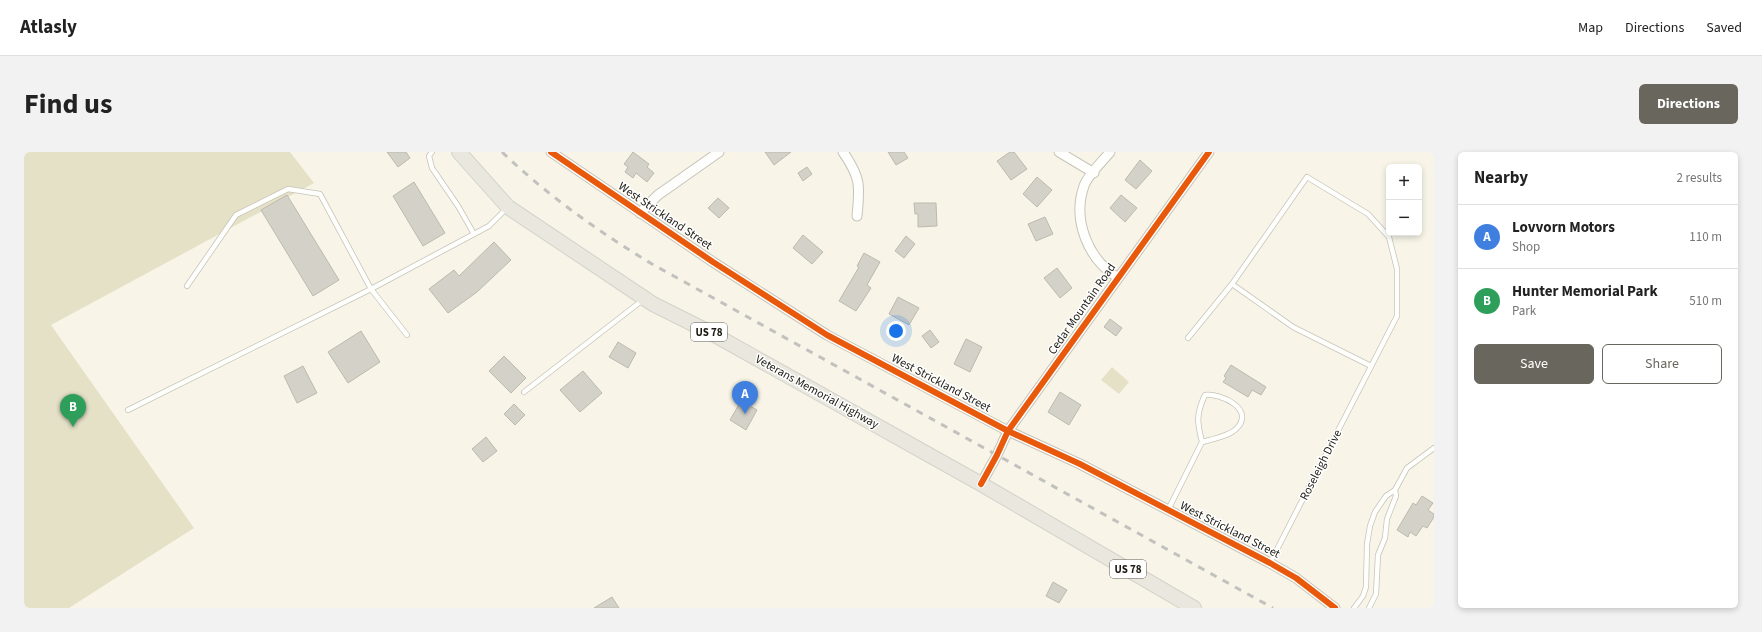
<!DOCTYPE html>
<meta charset="utf-8">
<style>
:root{--surface:#fff;--page:#f2f2f2;--text:#222;--muted:#767676;--line:#e0e0e0;--accent:#69675d}
body{margin:0;font-family:"Source Sans 3",sans-serif;background:var(--page);color:var(--text)}
.controls{position:absolute;right:12px;top:12px;display:grid;overflow:hidden;border-radius:6px;box-shadow:0 2px 6px #0003}
.controls button{width:36px;height:36px;display:grid;place-items:center;padding:0;border:0;border-bottom:1px solid var(--line);background:var(--surface);color:var(--text);font:20px sans-serif}
.you{position:absolute;left:872px;top:179px;width:14px;height:14px;margin:-10px;border:3px solid #fff;border-radius:50%;background:#1a73e8;box-shadow:0 0 0 6px #1a73e833}
.badge{display:grid;place-items:center;width:26px;height:26px;border-radius:50%;background:var(--accent);color:#fff;font-size:13px;font-weight:700}
.pin{position:absolute;translate:-50% -33px;filter:drop-shadow(0 1px 2px #0008)}
.pin::after{content:'';position:absolute;top:21px;width:14px;height:12px;background:inherit;clip-path:polygon(0 0,100% 0,50% 100%)}
.list{margin:0;padding:0;list-style:none}
h2{display:flex;justify-content:space-between;align-items:center;height:52px;margin:0;padding:0 16px;font-size:17px}
h2 small{font-size:13px;font-weight:400;color:var(--muted)}
.list li{display:grid;grid-template-columns:26px 1fr auto;gap:12px;align-items:center;box-sizing:border-box;height:64px;padding:0 16px;border-top:1px solid var(--line)}
.list b{display:block;font-size:15px;white-space:nowrap}
.list p{margin:0;font-size:13px;white-space:nowrap;color:var(--muted)}
.list em{font-size:13px;font-style:normal;color:var(--muted)}
.actions{display:flex;gap:8px;padding:12px 16px}
.actions a{flex:1;padding:9px 0;border:1px solid var(--accent);border-radius:6px;text-align:center;font-size:14px;color:var(--accent)}
.actions .main{background:var(--accent);color:#fff}
.map{position:relative;flex:none;width:1410px;height:456px;overflow:hidden;border-radius:6px}
header{display:flex;align-items:center;gap:24px;box-sizing:border-box;height:56px;padding:0 20px;background:var(--surface);border-bottom:1px solid var(--line)}
header strong{font-size:19px}
nav{display:flex;gap:22px;margin-inline-start:auto;font-size:14px}
.intro{display:flex;align-items:center;justify-content:space-between;box-sizing:border-box;height:96px;padding:0 24px}
h1{margin:0;font-size:28px}
.button{padding:10px 18px;border-radius:6px;background:var(--accent);color:#fff;font-size:14px;font-weight:700}
main{display:flex;gap:24px;padding:0 24px}
aside{flex:1;background:var(--surface);border-radius:6px;box-shadow:0 2px 6px #0003}
.map>svg:first-child{display:block}
</style>
<header>
<strong>Atlasly</strong>
<nav><a>Map</a><a>Directions</a><a>Saved</a></nav>
</header>
<div class="intro"><h1>Find us</h1><a class="button">Directions</a></div>
<main>
<div class="map">
<svg width="1410" height="456" viewBox="0 0 1410 456">
<rect width="100%" height="100%" fill="#f8f5e8"/>
<g fill="#e5e1c7">
<path d="M0 0H266L290 31 27 173 170 376 45 456H0Z"/>
<path d="M1088 215 1105 230 1095 242 1077 228Z"/>
</g>
<g fill="#d4d2c8" stroke="#bcb9af">
<path d="M363 0H382L386 6 374 15Z"/>
<path d="M609 0 625 12 623 15 630 21 623 30 612 21 609 26 601 20 604 15 600 12Z"/>
<path d="M741 0H767L750 13Z"/>
<path d="M864 0H880L884 6 872 13Z"/>
<path d="M986 0H990L1003 17 987 28 973 9Z"/>
<path d="M1116 8 1128 19 1112 37 1101 28Z"/>
<path d="M783 15 788 22 779 29 774 21Z"/>
<path d="M1013 25 1028 38 1013 55 999 42Z"/>
<path d="M390 30 421 81 399 94 369 44Z"/>
<path d="M263 43 315 128 289 144 237 58Z"/>
<path d="M1097 43 1113 56 1101 70 1086 56Z"/>
<path d="M694 46 705 56 695 66 684 56Z"/>
<path d="M890 51H912L913 74 894 75V62H891Z"/>
<path d="M1021 65 1029 82 1012 89 1004 72Z"/>
<path d="M779 83 799 100 788 112 769 96Z"/>
<path d="M882 84 891 92 880 106 871 99Z"/>
<path d="M470 90 487 108 453 140 424 161 405 137 430 118 435 124Z"/>
<path d="M840 101 856 110 843 133 847 136 832 159 815 149 835 115 833 114Z"/>
<path d="M1033 116 1048 136 1036 146 1020 126Z"/>
<path d="M874 145 895 156 885 173 865 162Z"/>
<path d="M1086 167 1098 176 1092 184 1080 175Z"/>
<path d="M906 178 915 190 907 196 898 184Z"/>
<path d="M337 179 356 210 324 231 304 200Z"/>
<path d="M942 187 958 195 946 220 930 212Z"/>
<path d="M594 190 612 201 604 216 585 205Z"/>
<path d="M480 204 502 226 487 241 465 219Z"/>
<path d="M1207 213 1242 235 1237 243 1228 238 1224 245 1199 230 1202 226 1200 224Z"/>
<path d="M279 214 293 241 273 251 260 224Z"/>
<path d="M559 219 578 241 556 260 536 238Z"/>
<path d="M1036 240 1057 253 1045 273 1024 260Z"/>
<path d="M717 249 733 258 722 278 706 268Z"/>
<path d="M490 252 501 263 491 273 480 262Z"/>
<path d="M462 285 473 299 459 310 448 297Z"/>
<path d="M1398 344 1409 351 1404 358 1410 362V365L1403 376 1399 374 1392 384 1386 380 1384 385 1373 378 1389 351 1392 353Z"/>
<path d="M1029 430 1043 438 1035 451 1022 444Z"/>
<path d="M588 445 595 456H570Z"/>
</g>
<g fill="none" stroke-linecap="round" stroke-linejoin="round">
<g stroke="#c6c4b9" stroke-width="6">
<g id="service">
<path d="M408 0 405 4 408 16 434 54 450 82"/>
<path d="M1208 132 1269 175 1347 214"/>
<path d="M163 134 212 63 264 37 296 42 347 137 383 183"/>
<path d="M1164 186 1208 132 1283 25 1344 62 1365 85 1373 117V164L1246 411"/>
<path d="M500 240 620 147"/>
<path d="M104 258 347 137 465 74 483 56"/>
<path d="M1144 358 1178 290C1173 270 1172 262 1181 243 1197 241 1231 257 1213 276 1206 284 1189 287 1178 290"/>
<path d="M1330 456 1339 444 1342 435 1343 392 1346 374 1351 360 1362 344 1371 338 1383 316 1410 296"/>
<path d="M1345 456 1352 442 1354 403 1361 386 1363 367 1372 344 1371 338"/>
</g>
</g>
<g stroke="#c6c4b9" stroke-width="11">
<g id="minor">
<path d="M527 0 689 110 803 183 984 279 1056 312 1246 411 1272 426 1311 456"/>
<path d="M819 0C837 26 836 34 833 64"/>
<path d="M1035 0 1070 21"/>
<path d="M1086 0C1079 9 1063 24 1060 34 1048 68 1064 107 1093 125"/>
<path d="M616 61 634 43 695 0"/>
<path d="M957 332 973 303 984 279 1185 0"/>
</g>
</g>
<g stroke="#d4d2cc" stroke-width="16">
<path id="primary" d="M435 0 484 55 629 152 689 182 957 332 1170 456"/>
</g>
<use href="#service" stroke="#fefefc" stroke-width="4.5"/>
<use href="#minor" stroke="#fefefc" stroke-width="9"/>
<use href="#primary" stroke="#e9e7de" stroke-width="14"/>
<path stroke="#c2c1be" stroke-width="3" stroke-dasharray="7 7" stroke-linecap="butt" d="M478 0C523 43 575 80 628 112L1249 456"/>
<g stroke="#fff" stroke-width="8">
<g id="cycleway">
<path d="M527 0 689 110 803 183 984 279 1056 312 1246 411 1272 426 1311 456"/>
<path d="M957 332 973 303 984 279 1185 0"/>
</g>
</g>
<use href="#cycleway" stroke="#e8590c" stroke-width="6"/>
</g>
<g text-anchor="middle" dominant-baseline="central" stroke-width="3" stroke-linejoin="round" paint-order="stroke">
<g fill="#fff" stroke="#605f59" stroke-width="1">
<rect x="667" y="171" width="36" height="18" rx="3"/>
<rect x="1086" y="408" width="36" height="18" rx="3"/>
</g>
<g font-size="11" font-weight="bold" fill="#1c1a12">
<text x="685" y="180">US 78</text>
<text x="1104" y="417">US 78</text>
</g>
<g font-size="12" fill="#1c1a12" stroke="#fff">
<text transform="translate(641 64) rotate(34)">West Strickland Street</text>
<text transform="translate(1058 157) rotate(-55)">Cedar Mountain Road</text>
<text transform="translate(917 231) rotate(28)">West Strickland Street</text>
<text transform="translate(793 240) rotate(29)">Veterans Memorial Highway</text>
<text transform="translate(1297 313) rotate(-63)">Roseleigh Drive</text>
<text transform="translate(1206 378) rotate(27)">West Strickland Street</text>
</g>
</g>
</svg>
<div class="controls">
<button>+</button>
<button>−</button>
</div>
<div class="you"></div>
<div class="pin badge" style="left:721px;top:262px;background:#3f7fe0">A</div>
<div class="pin badge" style="left:49px;top:275px;background:#2e9e5b">B</div>
</div>
<aside>
<h2>Nearby<small>2 results</small></h2>
<ul class="list">
<li><span class="badge" style="background:#3f7fe0">A</span><div><b>Lovvorn Motors</b><p>Shop</p></div><em>110 m</em></li>
<li><span class="badge" style="background:#2e9e5b">B</span><div><b>Hunter Memorial Park</b><p>Park</p></div><em>510 m</em></li>
</ul>
<div class="actions"><a class="main">Save</a><a>Share</a></div>
</aside>
</main>
